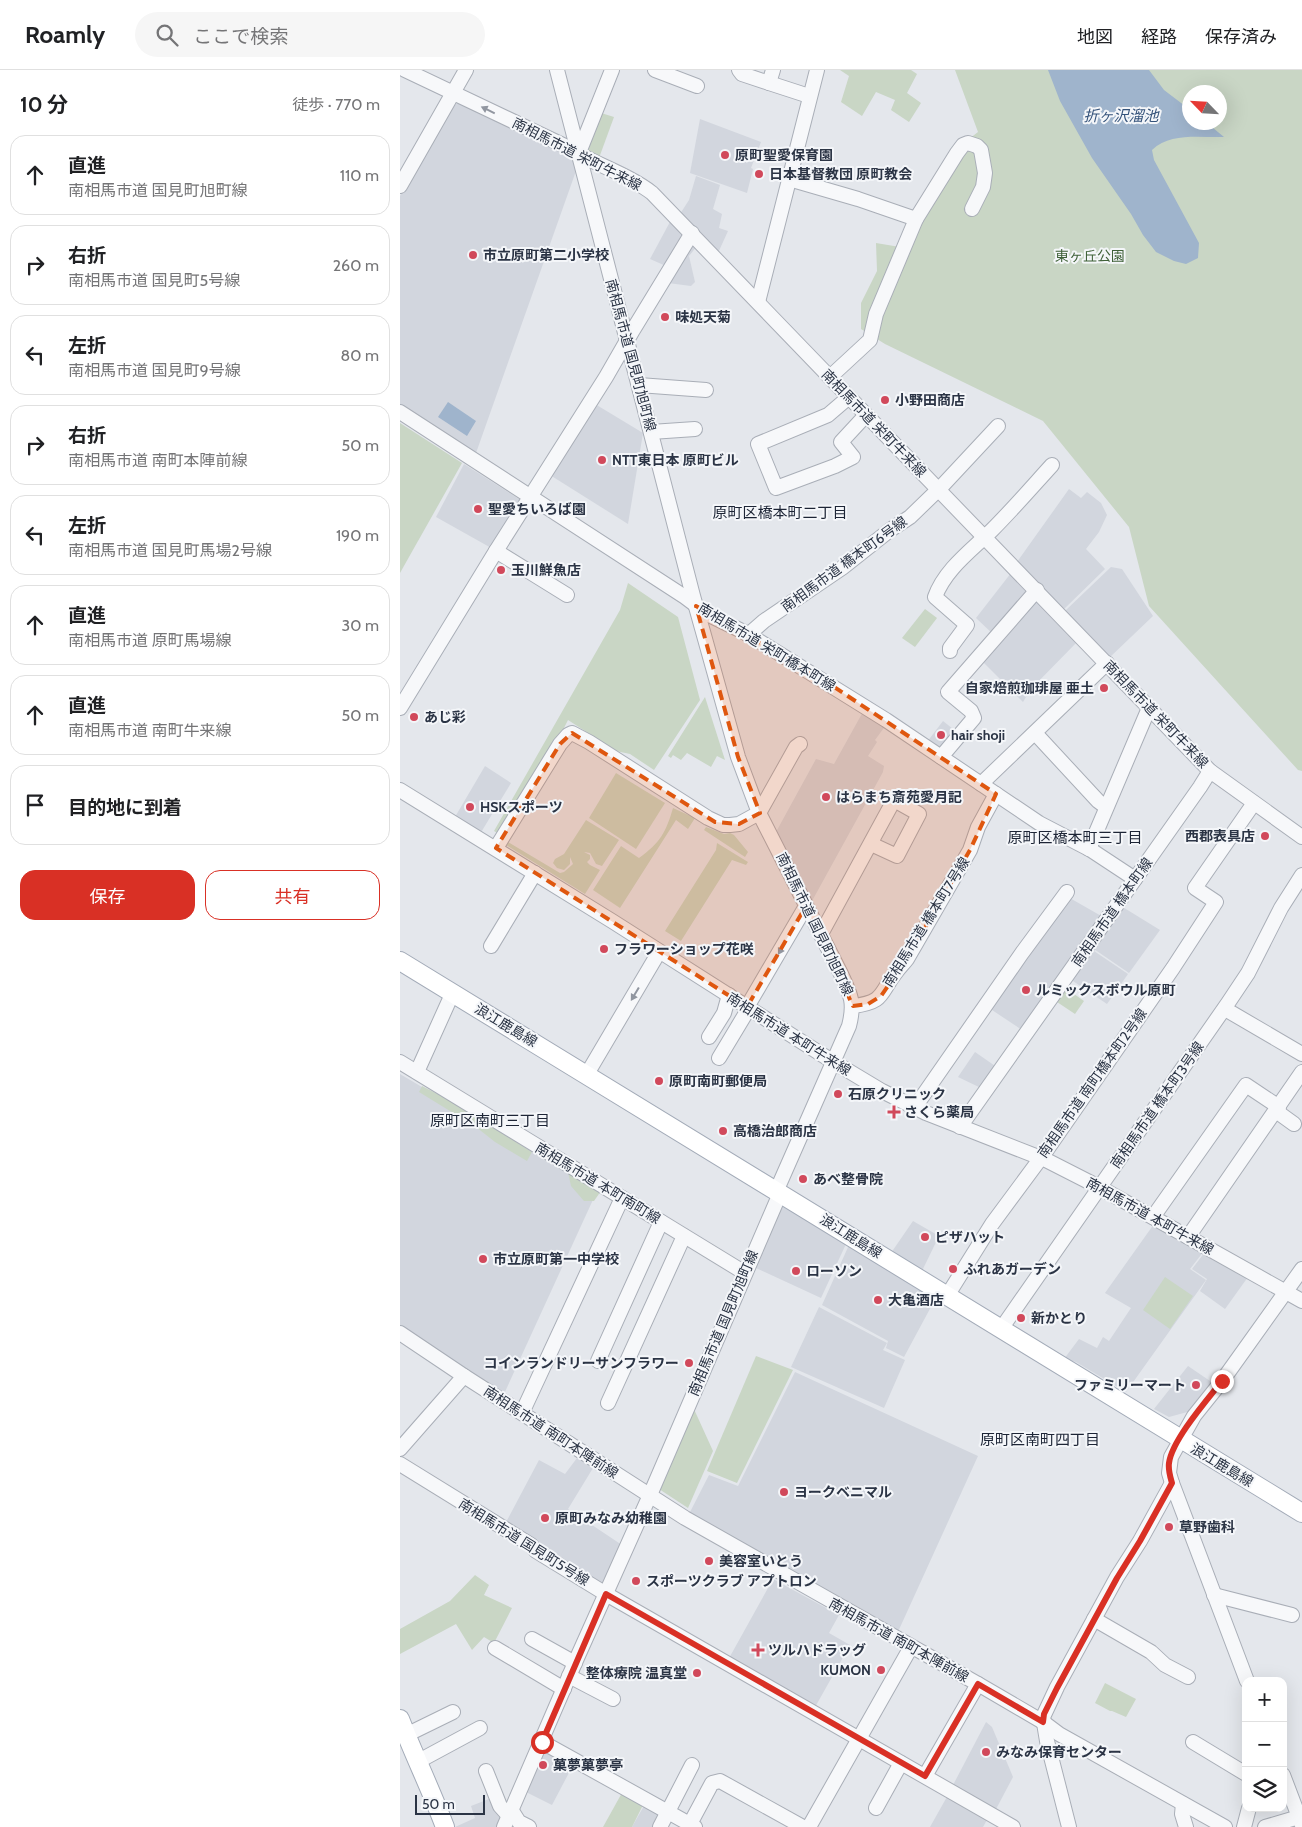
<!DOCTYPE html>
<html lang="ja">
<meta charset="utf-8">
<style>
:root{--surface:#fff;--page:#f6f6f6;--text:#202124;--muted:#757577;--line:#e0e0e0;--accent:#d93025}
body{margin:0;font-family:Cabin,"Noto Sans JP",sans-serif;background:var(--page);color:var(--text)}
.controls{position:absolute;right:15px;bottom:15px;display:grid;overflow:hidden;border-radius:10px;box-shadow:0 5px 20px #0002}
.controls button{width:45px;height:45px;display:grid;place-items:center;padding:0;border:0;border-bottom:1px solid var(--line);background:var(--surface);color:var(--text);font:25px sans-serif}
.compass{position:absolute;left:782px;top:15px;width:45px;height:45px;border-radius:50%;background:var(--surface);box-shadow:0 5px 20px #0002;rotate:295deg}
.scale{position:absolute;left:15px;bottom:12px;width:70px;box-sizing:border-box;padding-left:5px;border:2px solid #2b3445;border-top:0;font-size:14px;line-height:18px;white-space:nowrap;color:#2b3445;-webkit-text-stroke:4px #f4f6f9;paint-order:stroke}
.stop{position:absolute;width:15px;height:15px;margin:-11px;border:4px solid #d93025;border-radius:50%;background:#fff}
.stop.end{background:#d93025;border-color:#fff;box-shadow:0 1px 5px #0008}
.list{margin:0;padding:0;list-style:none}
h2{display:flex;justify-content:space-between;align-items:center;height:65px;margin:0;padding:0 20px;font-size:21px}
h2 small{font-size:16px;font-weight:400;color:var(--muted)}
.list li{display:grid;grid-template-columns:32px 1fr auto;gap:15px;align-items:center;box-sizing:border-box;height:80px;margin:0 10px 10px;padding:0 10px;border:1px solid var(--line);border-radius:15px}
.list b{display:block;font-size:19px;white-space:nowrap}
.list p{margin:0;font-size:16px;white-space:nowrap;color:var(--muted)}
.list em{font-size:16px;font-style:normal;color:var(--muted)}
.actions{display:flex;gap:10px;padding:15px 20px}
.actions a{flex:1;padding:11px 0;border:1px solid var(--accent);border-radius:15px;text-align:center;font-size:18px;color:var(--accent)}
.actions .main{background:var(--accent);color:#fff}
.icon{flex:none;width:28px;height:28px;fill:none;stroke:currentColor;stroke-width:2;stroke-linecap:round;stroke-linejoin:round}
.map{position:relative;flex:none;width:902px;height:1757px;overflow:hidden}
header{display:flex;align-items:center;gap:30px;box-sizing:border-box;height:70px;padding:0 25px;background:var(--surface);border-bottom:1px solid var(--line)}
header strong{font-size:24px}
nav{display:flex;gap:28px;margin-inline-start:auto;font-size:18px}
.search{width:350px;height:45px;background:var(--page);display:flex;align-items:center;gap:12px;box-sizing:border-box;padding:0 18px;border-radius:28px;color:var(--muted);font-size:19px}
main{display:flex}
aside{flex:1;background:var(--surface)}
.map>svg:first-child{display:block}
</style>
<header>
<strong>Roamly</strong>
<div class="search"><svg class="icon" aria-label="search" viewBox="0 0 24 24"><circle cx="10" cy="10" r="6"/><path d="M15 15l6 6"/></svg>ここで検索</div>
<nav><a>地図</a><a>経路</a><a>保存済み</a></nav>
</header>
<main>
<aside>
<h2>10 分<small>徒歩 · 770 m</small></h2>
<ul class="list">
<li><svg class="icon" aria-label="ahead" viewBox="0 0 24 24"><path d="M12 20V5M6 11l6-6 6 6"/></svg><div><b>直進</b><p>南相馬市道 国見町旭町線</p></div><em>110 m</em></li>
<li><svg class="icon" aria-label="right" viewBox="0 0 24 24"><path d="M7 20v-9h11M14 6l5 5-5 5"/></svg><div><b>右折</b><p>南相馬市道 国見町5号線</p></div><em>260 m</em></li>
<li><svg class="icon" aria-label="left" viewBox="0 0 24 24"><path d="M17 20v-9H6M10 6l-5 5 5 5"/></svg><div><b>左折</b><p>南相馬市道 国見町9号線</p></div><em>80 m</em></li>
<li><svg class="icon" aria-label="right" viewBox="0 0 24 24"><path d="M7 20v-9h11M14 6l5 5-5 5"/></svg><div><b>右折</b><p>南相馬市道 南町本陣前線</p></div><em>50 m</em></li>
<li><svg class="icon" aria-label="left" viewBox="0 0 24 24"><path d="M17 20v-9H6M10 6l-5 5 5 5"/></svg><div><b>左折</b><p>南相馬市道 国見町馬場2号線</p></div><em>190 m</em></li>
<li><svg class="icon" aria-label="ahead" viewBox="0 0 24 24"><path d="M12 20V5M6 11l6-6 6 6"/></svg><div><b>直進</b><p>南相馬市道 原町馬場線</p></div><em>30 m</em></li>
<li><svg class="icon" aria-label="ahead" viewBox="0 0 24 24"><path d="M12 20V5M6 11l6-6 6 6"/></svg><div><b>直進</b><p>南相馬市道 南町牛来線</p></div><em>50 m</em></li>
<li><svg class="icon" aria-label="arrive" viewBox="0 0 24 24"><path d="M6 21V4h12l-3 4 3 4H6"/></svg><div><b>目的地に到着</b></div></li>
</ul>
<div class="actions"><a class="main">保存</a><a>共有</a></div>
</aside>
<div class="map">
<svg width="902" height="1757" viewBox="0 0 902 1757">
<rect width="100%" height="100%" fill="#e4e7ec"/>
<g fill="#d2d6de">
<path d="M58 33 172 88 176 101 76 383 0 335V126L52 37Z"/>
<path d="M300 49 361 72 351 98 353 99 347 123 290 103Z"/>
<path d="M296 106 320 115 313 139 322 144 319 158 328 161 318 183 280 144 289 130Z"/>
<path d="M271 150 284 166 266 196 250 189Z"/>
<path d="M293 174 297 176 289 186 295 212 291 216 268 213Z"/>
<path d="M195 334 243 363 228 454 150 405Z"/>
<path d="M64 394 122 431 93 479 36 447Z"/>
<path d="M669 419 681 428 687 422 701 433 707 445 699 462 686 479 705 499 663 540 617 492Z"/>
<path d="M711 497 722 499 753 546 709 588 665 541Z"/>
<path d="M611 503 631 521 594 565 576 548Z"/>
<path d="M634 527 678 571 631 619 623 632 582 591Z"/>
<path d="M464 640 486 655 475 670 477 672 468 686 484 696 483 702 412 831 376 762 416 689 434 694Z"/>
<path d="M543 651 558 663 541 682 527 672Z"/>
<path d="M85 696 111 713 80 764 55 747Z"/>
<path d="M668 827 703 847 622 960 589 938Z"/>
<path d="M721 836 760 860 729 903 691 877Z"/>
<path d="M691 879 728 904 707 934 670 909Z"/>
<path d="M575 982 598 998 583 1019 558 1007Z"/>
<path d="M0 1004 197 1121 104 1324 0 1256Z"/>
<path d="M378 1134 446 1174 421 1228 354 1197Z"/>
<path d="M513 1151 539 1166 521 1203 491 1183Z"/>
<path d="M754 1154 804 1181 790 1199 806 1210 726 1322 676 1292 664 1289 679 1269 697 1278 703 1267 709 1271 731 1238 705 1223Z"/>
<path d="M449 1175 531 1225 532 1235 504 1287 486 1278 488 1271 422 1235Z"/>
<path d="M805 1182 848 1207 825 1239 800 1221 807 1209 792 1199Z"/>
<path d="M419 1237 487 1273 483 1280 505 1290 484 1338 391 1297Z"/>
<path d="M788 1296 813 1313 791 1341 769 1347 754 1339Z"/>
<path d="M395 1302 578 1386 497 1564 289 1444 309 1405 338 1416Z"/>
<path d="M177 1388 193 1398 168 1439 222 1475 203 1520 104 1456 139 1390 165 1404Z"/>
<path d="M373 1509 439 1545 429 1563 450 1575 414 1639 328 1590Z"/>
<path d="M586 1652 592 1657 613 1707 595 1741 552 1717Z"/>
<path d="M145 1679 172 1697 152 1735 126 1722Z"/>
<path d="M548 1725 588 1748 583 1757H530Z"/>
<path d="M94 1727 104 1749 101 1757H55L75 1748 71 1736Z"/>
<path d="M245 1734 265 1744 257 1757H232Z"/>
</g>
<g fill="#c9d6c5" fill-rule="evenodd">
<path d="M440 0H511L517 4 507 23 521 33 509 52 491 40 495 30 476 22 462 46 441 32 449 6Z"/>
<path d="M555 0H902V701L898 700 749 536 729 457 643 351 485 274 461 259V233L477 201 476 173 500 177 551 83 578 62ZM789 22H819V52H789Z"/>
<path d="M198 42 214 47 199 88 186 82Z"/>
<path d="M0 353 62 393 0 503Z"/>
<path d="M228 513 278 547 300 630 254 700 230 684 216 681 168 650 158 670 99 764 94 761 220 540Z"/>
<path d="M525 539 537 548 515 577 502 568Z"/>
<path d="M305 627 325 690 317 686 311 697 287 683 281 690 273 685 271 688 268 686Z"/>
<path d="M216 703 265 733 236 779 189 748Z"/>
<path d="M273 738 295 748 288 759 276 750 220 838 193 820 221 776 239 788C260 773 266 762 273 738Z"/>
<path d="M186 750 219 770 202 796 196 794 190 783 184 782 190 785V789L187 792 190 795 200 800 185 824 106 775 108 772 160 803 164 802 173 794 170 787V794L164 800 157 798 153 793 155 789 164 784Z"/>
<path d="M306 757 324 764 330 763 334 765 348 782 345 787 304 760Z"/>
<path d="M317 773 348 792 346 795 332 790 281 871 265 861 316 780Z"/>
<path d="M664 917 684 931 675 944 654 930Z"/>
<path d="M22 1016 51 1031 132 1082 127 1091 95 1072 76 1057 19 1022Z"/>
<path d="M168 1102 201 1121 194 1131H184L171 1116Z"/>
<path d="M765 1207 793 1226 770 1259 743 1240Z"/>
<path d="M356 1286 393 1300 337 1413 307 1401Z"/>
<path d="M293 1337 313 1381 288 1438 259 1419Z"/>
<path d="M75 1505 89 1515 84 1525 112 1538 94 1573 84 1567 72 1580 56 1554 0 1584V1559L50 1531Z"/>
<path d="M705 1613 736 1629 726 1647 712 1641H710L695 1633Z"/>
<path d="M223 1721 244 1733 232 1757H203Z"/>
</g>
<g fill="#9fb4cc">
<path d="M648 0H749L764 20 789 39V52L807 53 824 67C800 68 771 62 752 80L754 90 799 173 798 188 786 194 774 191 756 182 743 165 731 144 692 88 660 31Z"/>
<path d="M48 332 76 351 67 366 38 347Z"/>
</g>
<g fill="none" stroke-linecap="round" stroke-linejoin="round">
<g stroke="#a9aeb7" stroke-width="16">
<g id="minor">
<path d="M5 0 165 76C193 94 226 103 252 123L810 701 902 767"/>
<path d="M255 0 297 16"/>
<path d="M339 0 342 4 369 13"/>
<path d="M373 0 369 13 409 26"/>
<path d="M178 85 212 0"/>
<path d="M389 109 458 129 516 149 476 244 470 270 430 307"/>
<path d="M0 116 66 0"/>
<path d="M516 149 557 83 563 75 568 73 577 76 581 80 585 103 583 117 572 139"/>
<path d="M358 232 417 0"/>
<path d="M239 315 306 320"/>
<path d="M449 327 428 345 358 374 376 418 435 396 453 387 441 372 466 345"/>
<path d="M0 342 285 527 309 545 346 563 486 650 639 753 691 780 735 809"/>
<path d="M251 362 295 359"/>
<path d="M96 481 167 525"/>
<path d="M348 565 364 551 442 498 490 460 510 447 542 416 598 356"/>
<path d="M550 581V578L567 555 535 527C545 499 572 480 592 460 612 440 632 417 652 395"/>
<path d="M0 638 96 481 206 307 233 260 292 163"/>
<path d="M635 663 698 731 706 737"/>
<path d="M541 687 574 648 571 641 548 622 637 520"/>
<path d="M581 714 707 593"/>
<path d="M0 720 212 851 432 991 482 1021 526 1043 646 1090 697 1116 902 1231"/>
<path d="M96 778 160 674 168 665 172 663 189 672 308 748 323 755H330L339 754 359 743 396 677 400 674"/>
<path d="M689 779 749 638"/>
<path d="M421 864 494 730 519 744 497 786 471 774"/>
<path d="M91 876 135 803"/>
<path d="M453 936C486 932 479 923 497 901 500 897 504 893 507 889L570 780 578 757 596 724"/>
<path d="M347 937 406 836"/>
<path d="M825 939 902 984"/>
<path d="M309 967 324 943 329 925"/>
<path d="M319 988 349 938"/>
<path d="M0 992 345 1203"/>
<path d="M17 1002 53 922"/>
<path d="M187 1004 259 882"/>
<path d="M515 1037 622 883 667 822"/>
<path d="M876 1041 894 1054"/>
<path d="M560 1057 800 717 810 701"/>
<path d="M753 1147 846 1015 879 1037"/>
<path d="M788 1167 902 1002"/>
<path d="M547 1226 592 1154 646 1081 773 898 816 832 795 818 854 733"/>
<path d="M601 1259 828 933 848 903 881 838 902 805"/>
<path d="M0 1263 64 1306 285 1448 578 1614 643 1652 659 1664 825 1757"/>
<path d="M198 1291 261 1152"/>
<path d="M208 1333 284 1166"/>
<path d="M122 1343 222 1128"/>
<path d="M0 1379 64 1306"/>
<path d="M0 1394 131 1475 136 1481 206 1524 613 1757"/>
<path d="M814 1525 892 1545"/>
<path d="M694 1549 751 1582 765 1595 788 1607"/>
<path d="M132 1569 175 1593"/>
<path d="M95 1578 164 1619"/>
<path d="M169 1606 213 1629"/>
<path d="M847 1611 772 1413 769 1403 771 1387 794 1346 822 1311 902 1199"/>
<path d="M6 1665 53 1642"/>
<path d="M142 1672 295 1757"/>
<path d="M793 1672 846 1704"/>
<path d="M17 1692 80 1658"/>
<path d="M86 1701 100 1736 109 1746"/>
<path d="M883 1705 902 1755"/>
<path d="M525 1706 578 1614"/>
<path d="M783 1734 782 1744 786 1757"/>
<path d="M476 1738 501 1693"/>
<path d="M112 1741 119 1752 129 1757"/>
<path d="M290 1754 312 1713 320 1711 403 1757"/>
<path d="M104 1757 177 1588 250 1425 378 1128 379 1115 449 956C455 933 451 925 441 904L359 743 338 687 293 526 157 0"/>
<path d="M260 1757 292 1695"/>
<path d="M409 1757 511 1577"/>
<path d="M669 1757 647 1671 643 1647 657 1617 717 1507 740 1471 772 1413"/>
<path d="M844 1757 849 1738"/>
<path d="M865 1757 899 1747"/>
</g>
</g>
<g stroke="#a3abb8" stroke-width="20">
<g id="major">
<path d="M0 891 902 1443"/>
<path d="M0 1649C14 1685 31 1720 45 1757"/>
</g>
</g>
<use href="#minor" stroke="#f7f8fa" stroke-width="14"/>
<use href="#major" stroke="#fff" stroke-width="18"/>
</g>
<defs><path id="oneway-solid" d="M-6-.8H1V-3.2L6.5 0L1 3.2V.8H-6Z" transform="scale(1.25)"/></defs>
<g fill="#9196a0">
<use href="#oneway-solid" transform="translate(88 40) rotate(-154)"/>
<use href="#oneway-solid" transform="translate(382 878) rotate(120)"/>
<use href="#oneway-solid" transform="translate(235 924) rotate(121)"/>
</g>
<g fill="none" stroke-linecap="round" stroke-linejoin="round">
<path stroke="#d93025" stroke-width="6" d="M142 1672 206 1524 525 1706 578 1614 643 1652 644 1644 657 1618 717 1508 740 1471 772 1413C770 1406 768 1400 769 1393 772 1370 807 1330 822 1311"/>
</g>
<path fill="#df570f" fill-opacity="0.2" stroke="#df570f" stroke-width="4" stroke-dasharray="10 6" stroke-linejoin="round" d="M296 536 419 607 596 724 570 780 507 889 481 926 468 934 453 936 406 836 347 937 96 778 160 674 172 663 315 752 339 754 360 743 338 687Z"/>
<g fill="#d1495b" stroke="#f4f6f9" stroke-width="2">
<circle cx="325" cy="85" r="5"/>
<circle cx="359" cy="104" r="5"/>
<circle cx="73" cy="185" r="5"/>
<circle cx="265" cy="247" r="5"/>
<circle cx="485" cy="330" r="5"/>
<circle cx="202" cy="390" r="5"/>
<circle cx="78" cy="439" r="5"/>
<circle cx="101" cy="500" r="5"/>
<circle cx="704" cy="618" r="5"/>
<circle cx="14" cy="647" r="5"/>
<circle cx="541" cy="665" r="5"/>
<circle cx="426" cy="727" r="5"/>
<circle cx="70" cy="737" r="5"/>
<circle cx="865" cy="766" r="5"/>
<circle cx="204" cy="879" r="5"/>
<circle cx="626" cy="920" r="5"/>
<circle cx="259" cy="1011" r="5"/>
<circle cx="438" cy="1024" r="5"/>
<path d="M491.5 1034.5h5v5h5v5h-5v5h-5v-5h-5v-5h5z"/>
<circle cx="323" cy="1061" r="5"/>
<circle cx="403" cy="1109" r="5"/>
<circle cx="525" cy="1167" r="5"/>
<circle cx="83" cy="1189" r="5"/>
<circle cx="553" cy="1199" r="5"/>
<circle cx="396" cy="1201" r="5"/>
<circle cx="478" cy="1230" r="5"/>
<circle cx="621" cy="1248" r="5"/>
<circle cx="289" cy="1293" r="5"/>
<circle cx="796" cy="1315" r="5"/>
<circle cx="384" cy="1422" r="5"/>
<circle cx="145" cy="1448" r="5"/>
<circle cx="769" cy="1457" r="5"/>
<circle cx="309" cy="1491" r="5"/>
<circle cx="236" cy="1511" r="5"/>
<path d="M355.5 1572.5h5v5h5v5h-5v5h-5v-5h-5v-5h5z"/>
<circle cx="481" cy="1600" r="5"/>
<circle cx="297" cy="1603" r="5"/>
<circle cx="586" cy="1682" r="5"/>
<circle cx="143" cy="1695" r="5"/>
</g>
<g text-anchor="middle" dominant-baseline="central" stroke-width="4" stroke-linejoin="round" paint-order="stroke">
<g font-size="14" fill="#2b3445" stroke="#f4f6f9">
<text transform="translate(177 84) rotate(27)">南相馬市道 栄町牛来線</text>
<text transform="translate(231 285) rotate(75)">南相馬市道 国見町旭町線</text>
<text transform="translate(474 353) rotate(46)">南相馬市道 栄町牛来線</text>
<text transform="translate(444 494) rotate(-36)">南相馬市道 橋本町6号線</text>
<text transform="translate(367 577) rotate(31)">南相馬市道 栄町橋本町線</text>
<text transform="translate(756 644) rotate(46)">南相馬市道 栄町牛来線</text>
<text transform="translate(712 842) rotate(-55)">南相馬市道 橋本町線</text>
<text transform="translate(526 852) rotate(-58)">南相馬市道 橋本町7号線</text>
<text transform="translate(415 854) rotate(64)">南相馬市道 国見町旭町線</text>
<text transform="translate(106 955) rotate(31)">浪江鹿島線</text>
<text transform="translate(389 964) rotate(32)">南相馬市道 本町牛来線</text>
<text transform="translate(692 1013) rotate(-55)">南相馬市道 南町橋本町2号線</text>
<text transform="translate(757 1035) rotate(-55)">南相馬市道 橋本町3号線</text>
<text transform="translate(198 1113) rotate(31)">南相馬市道 本町南町線</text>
<text transform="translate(750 1146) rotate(29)">南相馬市道 本町牛来線</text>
<text transform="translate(451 1166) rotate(32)">浪江鹿島線</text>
<text transform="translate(323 1253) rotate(-67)">南相馬市道 国見町旭町線</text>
<text transform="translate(151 1362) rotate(33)">南相馬市道 南町本陣前線</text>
<text transform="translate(822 1395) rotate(31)">浪江鹿島線</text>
<text transform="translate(124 1472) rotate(32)">南相馬市道 国見町5号線</text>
<text transform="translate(499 1570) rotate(29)">南相馬市道 南町本陣前線</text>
</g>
<g font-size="14" font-weight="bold" fill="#2b3445" stroke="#f4f6f9" text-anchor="start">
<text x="335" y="85">原町聖愛保育園</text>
<text x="369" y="104">日本基督教団 原町教会</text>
<text x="83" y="185">市立原町第二小学校</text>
<text x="275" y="247">味処天菊</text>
<text x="495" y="330">小野田商店</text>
<text x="212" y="390">NTT東日本 原町ビル</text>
<text x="88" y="439">聖愛ちいろば園</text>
<text x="111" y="500">玉川鮮魚店</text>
<text x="694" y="618" text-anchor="end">自家焙煎珈琲屋 亜土</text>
<text x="24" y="647">あじ彩</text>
<text x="551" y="665">hair shoji</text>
<text x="436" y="727">はらまち斎苑愛月記</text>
<text x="80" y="737">HSKスポーツ</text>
<text x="855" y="766" text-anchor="end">西郡表具店</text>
<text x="214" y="879">フラワーショップ花咲</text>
<text x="636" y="920">ルミックスボウル原町</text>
<text x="269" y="1011">原町南町郵便局</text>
<text x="448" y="1024">石原クリニック</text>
<text x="504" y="1042">さくら薬局</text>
<text x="333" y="1061">高橋治郎商店</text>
<text x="413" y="1109">あべ整骨院</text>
<text x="535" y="1167">ピザハット</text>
<text x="93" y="1189">市立原町第一中学校</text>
<text x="563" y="1199">ふれあガーデン</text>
<text x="406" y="1201">ローソン</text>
<text x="488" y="1230">大亀酒店</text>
<text x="631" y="1248">新かとり</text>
<text x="279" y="1293" text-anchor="end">コインランドリーサンフラワー</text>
<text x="786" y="1315" text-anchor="end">ファミリーマート</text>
<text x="394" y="1422">ヨークベニマル</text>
<text x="155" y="1448">原町みなみ幼稚園</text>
<text x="779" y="1457">草野歯科</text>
<text x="319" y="1491">美容室いとう</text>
<text x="246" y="1511">スポーツクラブ アプトロン</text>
<text x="368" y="1580">ツルハドラッグ</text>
<text x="471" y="1600" text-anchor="end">KUMON</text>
<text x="287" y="1603" text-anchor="end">整体療院 温真堂</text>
<text x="596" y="1682">みなみ保育センター</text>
<text x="153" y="1695">菓夢菓夢亭</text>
</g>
<g font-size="14" fill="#3f6138" stroke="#f4f6f9">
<text x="690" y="186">東ヶ丘公園</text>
</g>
<g font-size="15" font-style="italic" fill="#34527a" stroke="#f4f6f9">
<text x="721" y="46">折ヶ沢溜池</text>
</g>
<g font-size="15" fill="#1d2536" stroke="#f4f6f9">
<text x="380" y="443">原町区橋本町二丁目</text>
<text x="675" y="768">原町区橋本町三丁目</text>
<text x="90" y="1051">原町区南町三丁目</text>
<text x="640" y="1370">原町区南町四丁目</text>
</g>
</g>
</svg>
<div class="controls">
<button>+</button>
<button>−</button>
<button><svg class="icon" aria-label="layers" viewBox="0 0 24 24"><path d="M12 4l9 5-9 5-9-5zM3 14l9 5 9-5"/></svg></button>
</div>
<svg class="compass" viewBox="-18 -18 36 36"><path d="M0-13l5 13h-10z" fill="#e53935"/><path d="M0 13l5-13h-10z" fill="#757577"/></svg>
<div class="scale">50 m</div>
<div class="stop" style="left:142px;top:1672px"></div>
<div class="stop end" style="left:822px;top:1311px"></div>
</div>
</main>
